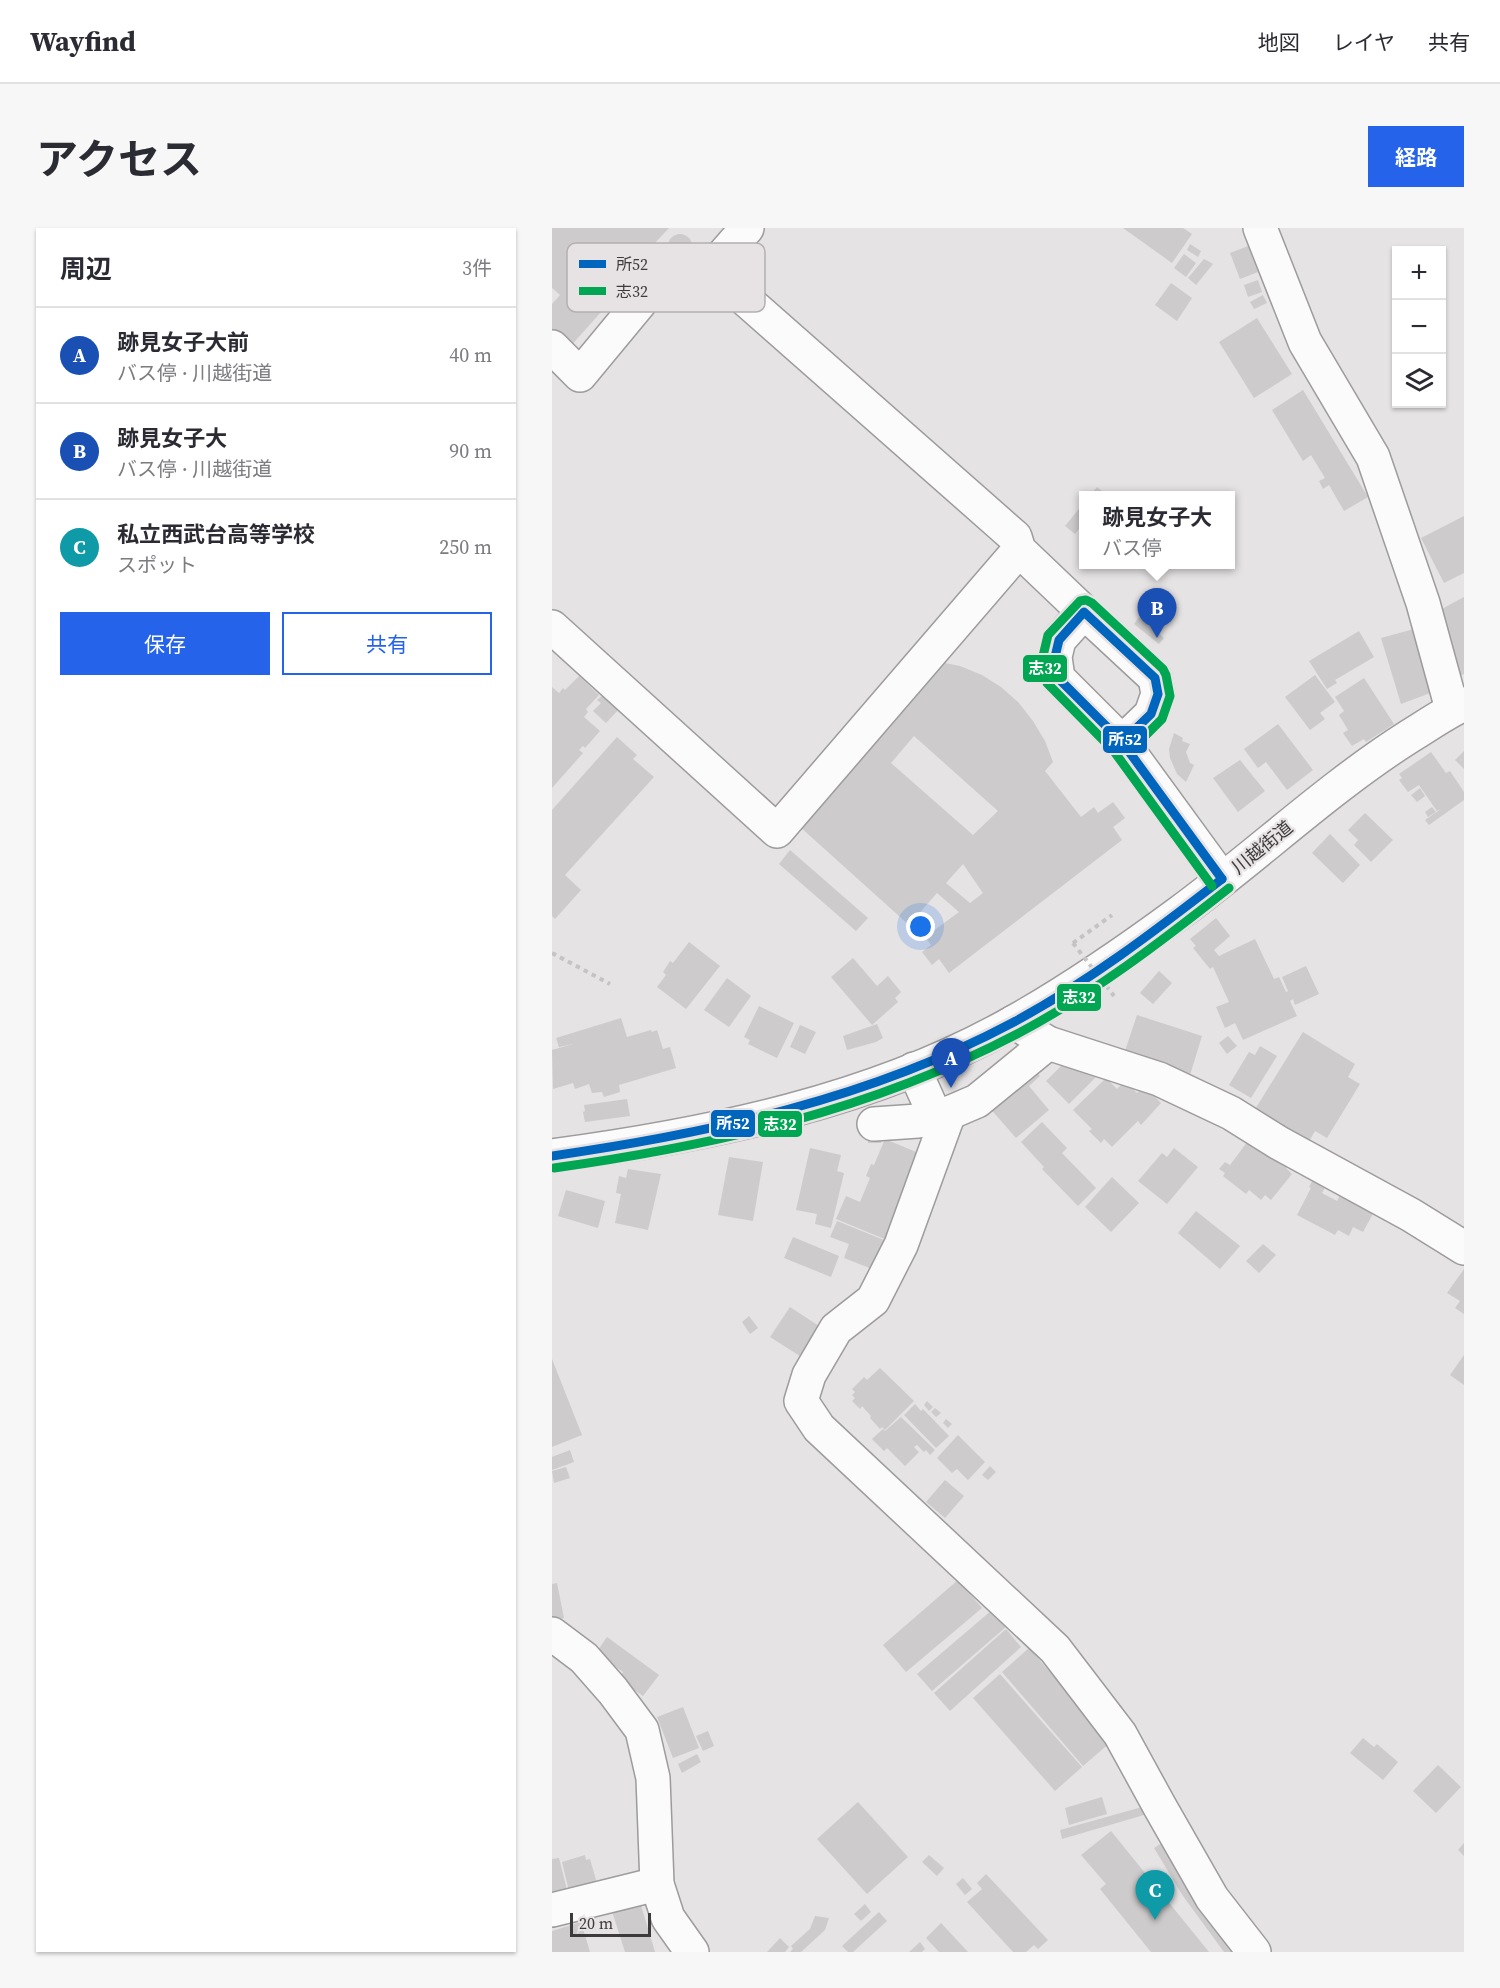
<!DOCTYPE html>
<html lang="ja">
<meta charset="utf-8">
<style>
:root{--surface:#fff;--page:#f7f7f7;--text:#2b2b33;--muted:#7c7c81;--line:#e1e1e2;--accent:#2563eb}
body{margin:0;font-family:"Source Serif 4","Noto Sans JP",serif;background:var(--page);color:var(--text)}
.controls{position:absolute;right:18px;top:18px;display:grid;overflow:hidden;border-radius:0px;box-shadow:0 2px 4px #0004}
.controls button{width:54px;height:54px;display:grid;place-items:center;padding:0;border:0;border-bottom:2px solid var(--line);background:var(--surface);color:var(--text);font:30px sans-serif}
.scale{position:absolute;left:18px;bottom:15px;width:81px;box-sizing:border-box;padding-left:6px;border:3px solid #3c3a3b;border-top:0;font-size:16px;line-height:21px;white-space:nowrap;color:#3c3a3b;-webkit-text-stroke:4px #e7e2e3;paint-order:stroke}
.you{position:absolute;left:369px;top:699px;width:21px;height:21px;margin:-15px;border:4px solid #fff;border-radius:50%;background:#1a73e8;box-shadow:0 0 0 9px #1a73e833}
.badge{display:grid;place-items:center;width:39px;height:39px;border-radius:50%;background:var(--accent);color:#fff;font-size:20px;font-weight:700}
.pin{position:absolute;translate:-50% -50px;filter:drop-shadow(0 2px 3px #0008)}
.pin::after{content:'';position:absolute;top:32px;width:21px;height:18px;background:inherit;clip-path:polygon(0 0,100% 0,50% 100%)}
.popup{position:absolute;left:527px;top:263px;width:156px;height:78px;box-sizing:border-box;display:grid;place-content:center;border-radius:0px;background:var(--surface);filter:drop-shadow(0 2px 4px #0005);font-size:20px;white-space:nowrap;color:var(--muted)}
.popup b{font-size:22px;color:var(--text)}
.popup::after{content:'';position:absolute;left:50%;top:100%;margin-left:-12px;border:12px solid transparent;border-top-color:var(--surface)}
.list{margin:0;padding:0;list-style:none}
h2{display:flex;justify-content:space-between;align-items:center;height:78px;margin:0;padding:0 24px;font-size:26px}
h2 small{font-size:20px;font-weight:400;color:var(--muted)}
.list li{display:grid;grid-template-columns:39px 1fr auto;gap:18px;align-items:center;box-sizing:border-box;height:96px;padding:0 24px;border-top:2px solid var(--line)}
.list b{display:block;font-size:22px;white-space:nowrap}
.list p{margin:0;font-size:20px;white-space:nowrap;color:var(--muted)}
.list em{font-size:20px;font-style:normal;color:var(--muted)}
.actions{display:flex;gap:12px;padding:18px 24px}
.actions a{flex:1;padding:14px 0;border:2px solid var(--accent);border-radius:0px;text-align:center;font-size:21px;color:var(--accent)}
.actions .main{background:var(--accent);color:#fff}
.icon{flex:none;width:33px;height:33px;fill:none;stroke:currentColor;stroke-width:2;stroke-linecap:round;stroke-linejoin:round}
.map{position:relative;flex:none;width:912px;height:1724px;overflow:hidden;border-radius:0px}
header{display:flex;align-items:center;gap:36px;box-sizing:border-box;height:84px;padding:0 30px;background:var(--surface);border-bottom:2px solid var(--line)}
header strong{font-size:28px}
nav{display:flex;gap:33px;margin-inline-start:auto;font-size:21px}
.intro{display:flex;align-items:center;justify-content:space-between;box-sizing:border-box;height:144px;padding:0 36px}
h1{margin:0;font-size:42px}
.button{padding:15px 27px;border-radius:0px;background:var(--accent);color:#fff;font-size:21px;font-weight:700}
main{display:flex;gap:36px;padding:0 36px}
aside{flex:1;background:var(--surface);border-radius:0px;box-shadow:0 2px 4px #0004}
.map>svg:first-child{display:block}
</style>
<header>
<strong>Wayfind</strong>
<nav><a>地図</a><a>レイヤ</a><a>共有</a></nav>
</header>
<div class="intro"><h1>アクセス</h1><a class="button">経路</a></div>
<main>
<aside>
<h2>周辺<small>3件</small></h2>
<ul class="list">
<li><span class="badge" style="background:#1a4fb4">A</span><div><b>跡見女子大前</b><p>バス停 · 川越街道</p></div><em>40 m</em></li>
<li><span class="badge" style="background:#1a4fb4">B</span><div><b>跡見女子大</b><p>バス停 · 川越街道</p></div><em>90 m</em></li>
<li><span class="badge" style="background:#0f9aa8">C</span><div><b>私立西武台高等学校</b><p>スポット</p></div><em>250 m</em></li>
</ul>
<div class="actions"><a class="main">保存</a><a>共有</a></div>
</aside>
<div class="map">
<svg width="912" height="1724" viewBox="0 0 912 1724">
<rect width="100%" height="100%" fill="#e6e3e4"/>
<g fill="#cdcbcb" fill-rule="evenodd">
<path d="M0 0H117L102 16 106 20 17 120 0 104V76L8 67 0 60Z"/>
<path d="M571 0H631L640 6 620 35Z"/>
<circle cx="128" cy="18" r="12"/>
<path d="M638 16 649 23 646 29 635 22Z"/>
<path d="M696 18 706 44 688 51 678 25Z"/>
<path d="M632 26 644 35 634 49 622 40Z"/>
<path d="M652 31 661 36 644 57 636 50Z"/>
<path d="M706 52 710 64 696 69 692 57Z"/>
<path d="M619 55 640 70 625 93 603 77Z"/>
<path d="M711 67 715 75 702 81 698 74Z"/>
<path d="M705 90 740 146 702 170 667 114Z"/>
<path d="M751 162 816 269 792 283 777 257 771 261 767 253 773 250 759 227 751 233 720 182Z"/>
<path d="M545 259 555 267H538Z"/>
<path d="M531 276V296L523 306 513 298Z"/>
<path d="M912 288V345L892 355 869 310Z"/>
<path d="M912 369V446L906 449 886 383Z"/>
<path d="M587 389 612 410 607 416 582 396Z"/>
<path d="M862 401 881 464 849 476 829 410Z"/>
<path d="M807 403 822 429 783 452 785 455 775 461 757 433Z"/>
<path d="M388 434 408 438 430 447 449 459 467 475 481 493 493 513 501 534 493 543 529 589 542 579 546 585 561 574 573 590 561 599 570 612 397 745 387 731 380 737 370 724 379 717 373 709 407 684 385 665 357 697 247 598ZM362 508 446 583 421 607 339 535ZM411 636 431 665 418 675 394 655Z"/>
<path d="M763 447 783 474 768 485 773 491 758 502 733 469Z"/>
<path d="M27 448 47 467 34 481 36 484 32 489 48 503 33 520 31 518 27 522 31 525 0 560V459L7 465 11 460 13 462Z"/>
<path d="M812 450 842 496 814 514 812 511 800 518 791 505 796 502 787 487 792 483 783 469Z"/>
<path d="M52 466 68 480 54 495 41 483 49 475 45 472Z"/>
<path d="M726 496 761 542 735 562 714 534 706 540 692 521Z"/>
<path d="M622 505 631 510 630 513 638 516 634 524 638 535 642 537 634 554 625 546 618 530 617 521Z"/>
<path d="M65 509 85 527 81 531 102 549 13 647 29 662 3 691 0 688V582Z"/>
<path d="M912 523V541L903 532Z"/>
<path d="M879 524 894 545 898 543 912 564V572L877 597 873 592 889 581 885 583 867 557 856 564 847 552 850 550 847 546Z"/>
<path d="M688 532 713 563 686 584 661 550Z"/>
<path d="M868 560 873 568 865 574 859 567Z"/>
<path d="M880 579 884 584 876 589 873 584Z"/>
<path d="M813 585 841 612 819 634 802 617 806 612 796 602Z"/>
<path d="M778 606 808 637 791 655 760 625Z"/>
<path d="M238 622 316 690 304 703 227 636Z"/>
<path d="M664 690 678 708 662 722 667 728 703 711 722 751 727 749 734 764 736 763 730 749 754 738 767 766 743 777 741 771 738 773 745 788 691 812 683 795 673 800 664 779 677 774 661 739 658 741 641 720 644 718 638 711Z"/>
<path d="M137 714 168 738 134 781 105 759 114 747 111 744 118 733 121 735Z"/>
<path d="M301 730 325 758 336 748 349 764 343 770 346 774 320 797 279 749Z"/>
<path d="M607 743 620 755 601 776 588 765Z"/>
<path d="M175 750 199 768 177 799 152 782Z"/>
<path d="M207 778 242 795 225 830 196 816 198 812 192 809Z"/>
<path d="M585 787 650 808 638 847 572 826Z"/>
<path d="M69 790 75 809 99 802 100 804 105 802 111 821 118 819 124 840 67 857 68 864 52 869 50 864 40 865 37 856 23 861 21 855 1 861 0 822 21 816 7 819 4 810Z"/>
<path d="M325 796 331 810 324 814 295 822 291 808Z"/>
<path d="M248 797 264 804 253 826 238 819Z"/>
<path d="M751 804 803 836 796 849 808 856 775 910 763 903 756 915 702 883Z"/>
<path d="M676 808 685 818 675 826 667 815Z"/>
<path d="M708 818 725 828 699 870 677 857 697 824 703 827Z"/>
<path d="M513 834 521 841 525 836 536 840 544 849 517 876 494 853Z"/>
<path d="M481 839 488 848 477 858 497 882 464 910 436 878Z"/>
<path d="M554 850 565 861 573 853 585 865 592 858 609 875 589 897 586 893 560 919 552 911 549 915 537 903 540 901 521 882Z"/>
<path d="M75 871 78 888 33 894 31 884 33 883 32 877Z"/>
<path d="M490 894 515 920 510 925 544 960 526 978 490 941 492 939 469 914Z"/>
<rect x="316" y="905" width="13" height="10"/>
<path d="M699 909 741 931 734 940 740 946 719 972 713 967 709 972 697 962 694 966 671 948 673 945 667 941 673 934 678 937Z"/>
<path d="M333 911 369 926 335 1012 284 991 294 968 308 974 318 950 314 948 319 936 322 937Z"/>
<path d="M258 920 289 927 285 943 292 945 279 1000 263 996 265 986 244 982Z"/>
<path d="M622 920 646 939 615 976 586 953 610 925 615 929Z"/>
<path d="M177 929 211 934 201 993 166 987Z"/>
<path d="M76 941 109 946 96 1002 63 995 69 966 64 965 67 948 74 950Z"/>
<path d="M764 946 777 952 770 965 785 973 790 964 823 982 811 1004 801 999 797 1008 786 1002 783 1007 745 987 759 960 757 959Z"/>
<path d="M560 949 587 975 559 1004 533 979Z"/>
<path d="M14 962 53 973 46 1000 6 988Z"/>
<path d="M644 983 688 1018 668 1041 626 1005Z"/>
<path d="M285 993 332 1012 320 1041 292 1030 297 1016 278 1009Z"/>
<path d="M241 1009 287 1028 279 1049 232 1030Z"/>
<path d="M711 1016 724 1027 707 1045 694 1033Z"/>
<path d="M912 1041V1086L903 1080 908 1073 895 1065Z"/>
<path d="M238 1079 267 1098 248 1128 218 1109Z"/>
<path d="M197 1088 206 1100 198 1106 190 1094Z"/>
<path d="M912 1127V1157L898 1147Z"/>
<path d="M0 1131 30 1207 0 1219Z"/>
<path d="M328 1140 362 1173 333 1202 330 1199 328 1201 318 1190 319 1188 310 1178 308 1181 300 1173 303 1170 300 1167 303 1164 300 1161 312 1149 315 1152Z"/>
<path d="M375 1173 381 1179 377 1183 372 1177Z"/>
<path d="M363 1176 369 1183 371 1181 397 1208 384 1220 352 1187Z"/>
<path d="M383 1180 389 1185 384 1189 379 1184Z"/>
<path d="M349 1189 383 1222 378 1227 374 1222 372 1224 365 1217 362 1219 367 1224 353 1238 335 1220 332 1223 320 1211 331 1201 333 1203Z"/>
<path d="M394 1191 400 1196 396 1200 391 1195Z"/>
<path d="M406 1207 433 1234 416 1252 405 1241 400 1245 385 1230Z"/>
<path d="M18 1222 22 1234 0 1242V1229Z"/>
<path d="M438 1238 444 1244 436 1252 430 1247Z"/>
<path d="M14 1239 18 1250 2 1255 0 1243Z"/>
<path d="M393 1252 412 1268 393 1290 374 1274Z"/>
<path d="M406 1352 430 1380 354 1444 331 1417Z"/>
<path d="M5 1355 12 1390 0 1393V1356Z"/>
<path d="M440 1382 455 1398 380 1463 365 1446Z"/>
<path d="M454 1401 469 1419 398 1483 382 1465Z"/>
<path d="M55 1409 107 1447 91 1468 67 1451 71 1444 44 1425Z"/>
<path d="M477 1420 559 1514 531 1538 450 1444Z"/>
<path d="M448 1446 530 1539 503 1563 421 1470Z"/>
<path d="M131 1479 147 1520 121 1530 105 1489Z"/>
<path d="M156 1503 162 1518 151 1523 144 1508Z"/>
<path d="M811 1510 822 1519 825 1516 846 1534 831 1552 798 1525Z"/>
<path d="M145 1526 149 1534 130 1545 126 1536Z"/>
<path d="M886 1537 909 1559 884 1585 861 1563Z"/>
<path d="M550 1569 555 1586 517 1597 513 1580Z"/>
<path d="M306 1574 356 1629 315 1666 265 1611Z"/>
<path d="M590 1579 592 1587 510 1611 508 1602Z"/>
<path d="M559 1603 657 1724H599L548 1661 554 1656 529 1627Z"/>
<path d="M610 1615 637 1665 680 1724H672L631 1668 602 1620Z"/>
<path d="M912 1615V1628L906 1622Z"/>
<path d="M33 1627 34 1632 38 1631 46 1659 18 1667 10 1634Z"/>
<path d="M377 1627 392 1640 385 1648 370 1634Z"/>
<path d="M7 1630 16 1666 0 1670V1631Z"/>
<path d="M434 1646 496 1712 486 1721 482 1717 474 1724H461L415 1674 430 1661 425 1655Z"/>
<path d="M411 1650 420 1661 413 1667 404 1656Z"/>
<path d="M88 1674 103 1724H73L60 1683Z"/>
<path d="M313 1676 319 1684 309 1693 302 1686Z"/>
<path d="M327 1684 335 1693 301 1724H296L290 1718Z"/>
<path d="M263 1688 277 1690 273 1702 249 1724H238L241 1721 239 1718 258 1701Z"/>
<path d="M29 1694 38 1724H0V1703Z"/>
<path d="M389 1695 416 1724H387L374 1710Z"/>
<path d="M228 1710 237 1719 233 1724H215Z"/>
<path d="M368 1714 373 1721 370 1724H357Z"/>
</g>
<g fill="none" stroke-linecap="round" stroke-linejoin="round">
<g stroke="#9d9b9b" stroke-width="36">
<g id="minor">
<path d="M708 0 753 114 821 229 871 375 900 481"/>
<path d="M159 41 195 0"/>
<path d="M0 119 28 147 105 54 151 53 159 41 463 309 467 322 532 384"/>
<path d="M0 399 225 603 467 322"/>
<path d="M570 514 599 486 606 466 603 450 532 384 507 412 503 429 506 450 570 514 670 651"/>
<path d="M462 794 496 815 607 851 679 885 727 915 859 987 912 1020"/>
<path d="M362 841 383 888"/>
<path d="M397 885 349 1017 321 1072 284 1101 257 1147 249 1173 267 1200 503 1421 568 1506 608 1579 660 1670 702 1724"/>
<path d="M322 896 366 893 397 885 425 873 496 815"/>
<path d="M0 1406 32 1430 61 1463 90 1502 101 1550 105 1656 116 1690 140 1724"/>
<path d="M0 1682 105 1656"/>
</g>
</g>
<g stroke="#9d9b9b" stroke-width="36">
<path id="highway" d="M0 928C157 907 323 873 462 794 519 762 574 724 627 685 706 627 776 560 858 508 876 497 893 485 912 476"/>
</g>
<g stroke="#c4c4c4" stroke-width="4" stroke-dasharray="4.5 4.5" stroke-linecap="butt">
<path d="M521 715 560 687"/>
<path d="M0 725 58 756"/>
</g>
<use href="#minor" stroke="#fbfbfb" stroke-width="33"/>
<use href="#highway" stroke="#fbfbfb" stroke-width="33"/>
<path stroke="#c4c4c4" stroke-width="4" stroke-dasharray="4.5 4.5" stroke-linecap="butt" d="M521 715 562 768"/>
<g stroke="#e7e2e3" stroke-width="14">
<g id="bus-1">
<path d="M532 384 603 450 606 466 599 486 570 514 506 450 503 429 507 412Z"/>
<path d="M570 514 670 651"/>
<path d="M0 928C160 905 317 871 460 795 535 755 603 703 670 651"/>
</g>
</g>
<g stroke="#e7e2e3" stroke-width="14">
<g id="bus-2">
<path d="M586 515 610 491 618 468 614 447 611 441 540 375 534 372 528 373 496 407 491 428 495 455 561 522 660 658"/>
<path d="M2 940C164 917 318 883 465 806 541 766 610 713 677 660"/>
</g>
</g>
<use href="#bus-1" stroke="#0065bd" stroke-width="9"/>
<use href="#bus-2" stroke="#00a651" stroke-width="9"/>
</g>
<g text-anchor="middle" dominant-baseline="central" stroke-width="4.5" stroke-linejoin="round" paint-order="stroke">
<g font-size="18" fill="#3c3a3b" stroke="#e7e2e3">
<text transform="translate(710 619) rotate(-39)">川越街道</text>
</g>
</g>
<rect x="15" y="15" width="198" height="69" rx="9" fill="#e7e2e3" stroke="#b4b0b1" stroke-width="1.5"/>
<rect x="27" y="32" width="27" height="8" fill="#0065bd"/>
<rect x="27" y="59" width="27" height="8" fill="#00a651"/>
<g font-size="16" fill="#3c3a3b">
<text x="64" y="42">所52</text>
<text x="64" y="69">志32</text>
</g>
<g stroke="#e7e2e3" stroke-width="2">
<rect x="470" y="426" width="46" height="29" rx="6" fill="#00a651"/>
<rect x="550" y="497" width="46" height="29" rx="6" fill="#0065bd"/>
<rect x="504" y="755" width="46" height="29" rx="6" fill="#00a651"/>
<rect x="158" y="881" width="46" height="29" rx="6" fill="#0065bd"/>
<rect x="205" y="882" width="46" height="28" rx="6" fill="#00a651"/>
</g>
<g font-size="16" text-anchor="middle" font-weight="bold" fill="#fff">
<text x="493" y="446">志32</text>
<text x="573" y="517">所52</text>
<text x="527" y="775">志32</text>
<text x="181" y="901">所52</text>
<text x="228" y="902">志32</text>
</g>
</svg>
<div class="controls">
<button>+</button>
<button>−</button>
<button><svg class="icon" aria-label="layers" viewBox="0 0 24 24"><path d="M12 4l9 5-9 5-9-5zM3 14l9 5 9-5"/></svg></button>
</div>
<div class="scale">20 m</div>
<div class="you"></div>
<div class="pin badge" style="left:399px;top:860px;background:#1a4fb4">A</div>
<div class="pin badge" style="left:605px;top:410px;background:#1a4fb4">B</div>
<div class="popup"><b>跡見女子大</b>バス停</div>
<div class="pin badge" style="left:603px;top:1692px;background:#0f9aa8">C</div>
</div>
</main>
